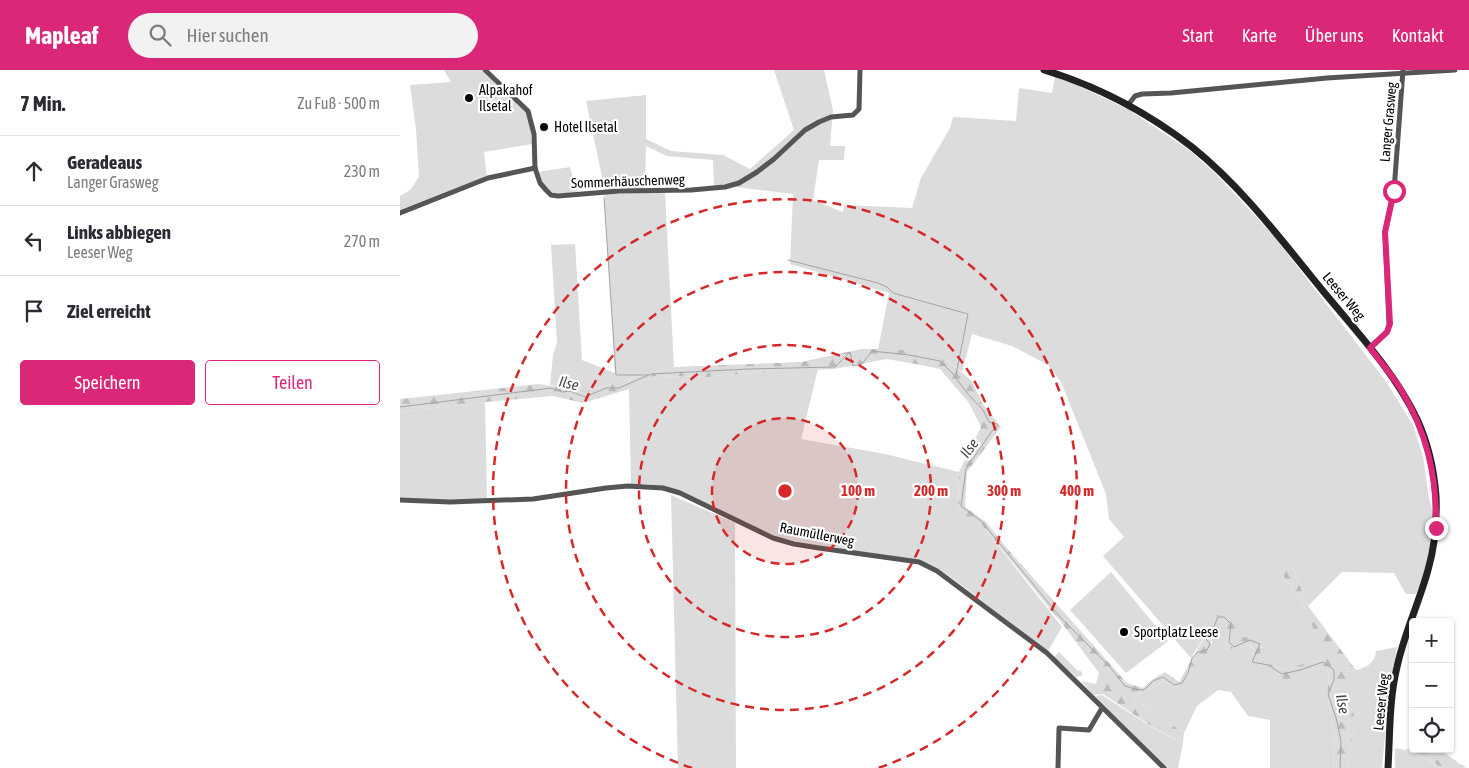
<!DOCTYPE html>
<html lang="de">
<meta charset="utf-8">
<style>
:root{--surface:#fff;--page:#f2f2f3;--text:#2b2b33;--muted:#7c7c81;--line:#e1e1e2;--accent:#db2777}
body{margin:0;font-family:"Asap Condensed",sans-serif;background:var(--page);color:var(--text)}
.controls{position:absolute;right:15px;bottom:15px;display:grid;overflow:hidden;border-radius:5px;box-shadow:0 1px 4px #0004}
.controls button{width:45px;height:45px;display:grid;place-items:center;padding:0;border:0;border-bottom:1px solid var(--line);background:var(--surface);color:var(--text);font:25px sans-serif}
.stop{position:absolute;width:15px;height:15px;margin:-11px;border:4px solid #db2777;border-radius:50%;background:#fff}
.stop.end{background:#db2777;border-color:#fff;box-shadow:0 1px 5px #0008}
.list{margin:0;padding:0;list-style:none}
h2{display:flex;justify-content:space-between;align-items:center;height:65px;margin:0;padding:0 20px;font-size:21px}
h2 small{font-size:16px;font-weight:400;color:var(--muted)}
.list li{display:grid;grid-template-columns:32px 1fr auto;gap:15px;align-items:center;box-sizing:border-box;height:70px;padding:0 20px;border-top:1px solid var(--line)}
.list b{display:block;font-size:19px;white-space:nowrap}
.list p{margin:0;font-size:16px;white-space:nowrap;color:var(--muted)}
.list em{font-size:16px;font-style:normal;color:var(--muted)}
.actions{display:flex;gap:10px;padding:15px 20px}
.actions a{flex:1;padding:11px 0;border:1px solid var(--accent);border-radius:5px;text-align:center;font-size:18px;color:var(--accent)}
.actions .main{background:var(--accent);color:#fff}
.icon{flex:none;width:28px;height:28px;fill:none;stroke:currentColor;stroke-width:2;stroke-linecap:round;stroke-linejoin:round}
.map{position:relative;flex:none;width:1069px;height:698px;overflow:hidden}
header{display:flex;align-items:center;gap:30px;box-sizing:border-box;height:70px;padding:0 25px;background:var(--accent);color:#fff}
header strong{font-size:24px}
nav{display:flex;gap:28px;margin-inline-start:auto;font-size:18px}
.search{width:350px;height:45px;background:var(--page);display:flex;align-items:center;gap:12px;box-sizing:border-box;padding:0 18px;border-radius:28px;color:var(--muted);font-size:19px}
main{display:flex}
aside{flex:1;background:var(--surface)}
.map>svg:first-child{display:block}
</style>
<header>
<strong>Mapleaf</strong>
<div class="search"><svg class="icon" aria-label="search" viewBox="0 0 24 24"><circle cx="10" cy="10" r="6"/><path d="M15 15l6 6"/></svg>Hier suchen</div>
<nav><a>Start</a><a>Karte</a><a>Über uns</a><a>Kontakt</a></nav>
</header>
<main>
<aside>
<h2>7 Min.<small>Zu Fuß · 500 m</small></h2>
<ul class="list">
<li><svg class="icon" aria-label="ahead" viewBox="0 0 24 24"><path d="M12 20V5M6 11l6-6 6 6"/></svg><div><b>Geradeaus</b><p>Langer Grasweg</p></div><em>230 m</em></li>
<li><svg class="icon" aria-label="left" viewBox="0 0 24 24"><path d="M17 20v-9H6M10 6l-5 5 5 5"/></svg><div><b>Links abbiegen</b><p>Leeser Weg</p></div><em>270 m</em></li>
<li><svg class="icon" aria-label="arrive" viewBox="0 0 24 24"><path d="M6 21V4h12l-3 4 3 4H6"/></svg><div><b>Ziel erreicht</b></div></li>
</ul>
<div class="actions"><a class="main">Speichern</a><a>Teilen</a></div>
</aside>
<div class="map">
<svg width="1069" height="698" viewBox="0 0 1069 698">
<defs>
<pattern id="forest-firs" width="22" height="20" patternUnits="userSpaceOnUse" patternTransform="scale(1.25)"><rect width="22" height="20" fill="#dcdcdc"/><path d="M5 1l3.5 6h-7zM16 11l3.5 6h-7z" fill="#bbb"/></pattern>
</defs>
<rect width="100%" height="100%" fill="#fff"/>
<g fill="#dcdcdc">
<path d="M44 0H81L126 42 130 54 132 74 84 82 87 106 0 140V126L10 120 19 107 16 59 10 15 51 12Z"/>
<path d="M374 0H424L433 40 430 76H445L444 90H419L413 130 443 142 444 135 512 138 521 108 550 58 553 47 616 51 619 18 652 23 655 7 673 13 729 40 789 80 815 103 873 165 985 310 1013 355 1023 386 1029 428 1032 440V457L1026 501 1016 524H1006L994 503 942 502 908 536 892 495 880 501 905 538 926 588 881 600 859 588 862 575 837 568 818 545 791 588 703 486 724 467 709 449 706 424 661 312 648 295 612 276 572 264 562 302 542 286 496 279 478 280 489 223 390 194 393 124 328 116V114L314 116 313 90 267 86 246 76 245 119 205 121 186 31 246 25V69L271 81 323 85 350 99 394 60Z"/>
<path d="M170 97 177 122C155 125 147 126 138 102Z"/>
<path d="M265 122 274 297 186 321 150 315 153 285 157 273 151 175 175 174 182 290 215 303 204 124Z"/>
<path d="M418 299 401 369 485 384 559 402 558 445 581 454 662 557 648 581 552 508 538 499 519 490 420 476 380 468 358 460 263 416 248 414 231 415 229 319 253 306 309 307 323 305Z"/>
<path d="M85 332 87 429 50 430 0 428V342Z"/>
<path d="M271 425 335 453 336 698H278Z"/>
<path d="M711 502 768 571 726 603 670 540Z"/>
<path d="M820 554 829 562 826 574 831 579 849 575 855 580 847 590 888 610C901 603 914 593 929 602L927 625 935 664 933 698H870V650L848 646 831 622 818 620 797 636 784 663 733 628 764 611 782 619 795 588 812 573V568Z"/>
<path d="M997 577 990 615 982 698H947L954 660 945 602C959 600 975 597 976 581Z"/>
<path d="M702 625 753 658 783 673 778 698H767L702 635 695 626Z"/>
<path d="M995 678C1012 681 1028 689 1042 698H995Z"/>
</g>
<g fill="url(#forest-firs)">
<path d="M461 279H496L542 286 572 311 582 333 601 357 567 402 565 437 586 452 611 483 727 613 743 618 753 609 765 602 779 612 817 545C834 547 834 553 837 568L854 566 862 575 859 588 881 600 925 588 905 538 880 501 892 495 908 536 956 600 946 602 953 628 954 660 947 698H933L935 664 927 625 929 602C914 593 901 603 888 610L868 605 847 590 855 580 850 575 831 579 826 574 829 562 820 555 812 568 808 583 795 588V606L782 619 764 611 733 628 784 663 783 673 754 658 703 624 693 625 681 611 696 614 699 603 664 556 581 454 558 445 559 402 581 357 569 333 540 299 521 295 487 289 434 299 323 305 309 307 253 306 229 319 183 333 153 326 85 332 0 342V329L139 314 186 321 274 297 401 292Z"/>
<path d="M659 582 678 601 680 600 683 605 676 607 654 587Z"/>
<path d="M1004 679H1039L1066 698H1042L1031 691Z"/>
</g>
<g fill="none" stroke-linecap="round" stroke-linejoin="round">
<g stroke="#a3a3a3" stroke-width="1">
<path d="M204 128 216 305H248"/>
<path d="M388 190 478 213 487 217 493 223 568 244 556 305"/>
<path d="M0 337 151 318 162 322 170 321 185 327 206 318H219L251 304 348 299 435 297 450 282 453 296 462 294 472 281 509 285 540 291 554 305 567 323 583 340 589 352 597 354 598 356 592 361 566 399 561 436 581 451 661 548 709 596 725 616 735 619 744 620 753 611 763 607 774 615 782 613 788 603 792 588 798 582 807 580 810 574 806 569 810 561 813 559 818 547H824L831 554 829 572 834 577 850 570 860 574 852 592 868 595 882 604 900 600 923 592 934 600V610L928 624 937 651 941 672 940 698"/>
</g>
<g stroke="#555" stroke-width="5">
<path d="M85 0 128 41 134 64 135 98 140 113 146 120 151 125 158 126 219 121 291 120 325 117 339 113 357 102 374 89 405 60 419 52 431 47 453 45 459 39 460 0"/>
<path d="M728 35 735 26 742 24 771 23 927 8 1055 0"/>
<path d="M0 143 88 108 135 98"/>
<path d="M970 277 987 262 989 254 985 162 994 121 1003 0"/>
<path d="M0 430 50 432 133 429 206 418 228 416 263 418 280 423 373 468 394 474 419 478 519 492 537 501 647 583 764 698"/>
<path d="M658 698 659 658 689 660 702 638"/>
</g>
<path stroke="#222" stroke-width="7" d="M644 0C697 16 748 43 792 77 843 118 882 171 923 221 956 261 994 301 1017 349 1028 373 1034 399 1036 426 1037 451 1035 476 1028 500 1019 533 1004 564 997 597 989 630 990 664 988 698"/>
</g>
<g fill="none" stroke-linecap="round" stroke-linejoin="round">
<path stroke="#db2777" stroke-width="6" d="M994 121 985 162 990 254 987 262 970 278C980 291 991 304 1000 318 1027 362 1037 406 1036 458"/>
</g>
<circle cx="385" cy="421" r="73" fill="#d62828" fill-opacity=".12"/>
<g fill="none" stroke="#d62828" stroke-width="2.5" stroke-dasharray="9 6">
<circle cx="385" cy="421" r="73"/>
<circle cx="385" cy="421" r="146"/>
<circle cx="385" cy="421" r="219"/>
<path d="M292 698A292 292 0 1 1 478 698"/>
</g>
<g fill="#000" stroke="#fff" stroke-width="2">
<circle cx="69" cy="28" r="5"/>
<circle cx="144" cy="57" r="5"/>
<circle cx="724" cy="562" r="5"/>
</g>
<g text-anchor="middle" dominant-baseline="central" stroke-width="4.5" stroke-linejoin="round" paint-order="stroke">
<g font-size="14" fill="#000" stroke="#fff" text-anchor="start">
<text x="79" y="20">Alpakahof<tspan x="79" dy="16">Ilsetal</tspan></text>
<text x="154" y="57">Hotel Ilsetal</text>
<text x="734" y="562">Sportplatz Leese</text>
</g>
<g font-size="14" fill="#000" stroke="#fff">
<text transform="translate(988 52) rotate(-85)">Langer Grasweg</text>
<text transform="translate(228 111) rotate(-2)">Sommerhäuschenweg</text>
<text transform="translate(944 226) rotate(50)">Leeser Weg</text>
<text transform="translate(417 464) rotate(11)">Raumüllerweg</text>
<text transform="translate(981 632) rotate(-84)">Leeser Weg</text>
</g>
<g font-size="15" font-style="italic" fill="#444" stroke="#fff">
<text transform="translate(169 313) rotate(14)">Ilse</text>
<text transform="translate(569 378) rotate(-53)">Ilse</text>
<text transform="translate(943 634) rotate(80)">Ilse</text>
</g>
</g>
<circle cx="385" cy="421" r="8" fill="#d62828" stroke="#fff" stroke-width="2.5"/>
<g font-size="15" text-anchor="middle" font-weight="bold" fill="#d62828" stroke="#fff" stroke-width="4.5" stroke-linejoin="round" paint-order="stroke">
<text x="458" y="426">100 m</text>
<text x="531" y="426">200 m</text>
<text x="604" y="426">300 m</text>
<text x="677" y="426">400 m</text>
</g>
</svg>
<div class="controls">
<button>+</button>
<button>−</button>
<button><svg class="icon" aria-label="locate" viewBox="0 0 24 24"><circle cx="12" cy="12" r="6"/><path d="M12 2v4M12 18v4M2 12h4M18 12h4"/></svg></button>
</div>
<div class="stop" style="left:994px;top:121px"></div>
<div class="stop end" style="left:1036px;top:458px"></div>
</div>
</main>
